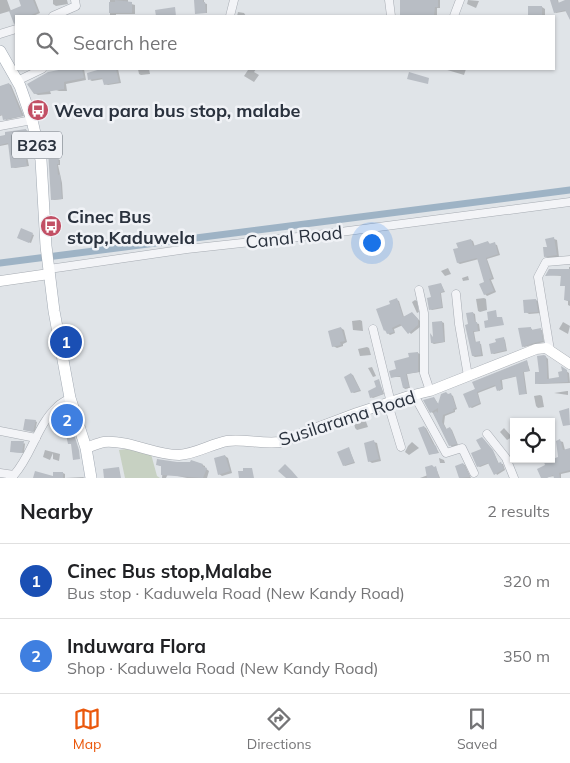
<!DOCTYPE html>
<meta charset="utf-8">
<style>
:root{--surface:#fff;--page:#f2f2f2;--text:#202124;--muted:#757577;--line:#e0e0e0;--accent:#ea580c}
body{margin:0;font-family:Mulish,sans-serif;background:var(--page);color:var(--text)}
.controls{position:absolute;right:15px;bottom:15px;display:grid;overflow:hidden;border-radius:0px;box-shadow:0 1px 4px #0004}
.controls button{width:45px;height:45px;display:grid;place-items:center;padding:0;border:0;border-bottom:1px solid var(--line);background:var(--surface);color:var(--text);font:25px sans-serif}
.you{position:absolute;left:371px;top:242px;width:18px;height:18px;margin:-12px;border:4px solid #fff;border-radius:50%;background:#1a73e8;box-shadow:0 0 0 8px #1a73e833}
.badge{display:grid;place-items:center;width:32px;height:32px;border-radius:50%;background:var(--accent);color:#fff;font-size:16px;font-weight:700}
.pin{position:absolute;translate:-50% -50%;border:2px solid #fff;box-shadow:0 1px 5px #0006}
.list{margin:0;padding:0;list-style:none}
h2{display:flex;justify-content:space-between;align-items:center;height:65px;margin:0;padding:0 20px;font-size:21px}
h2 small{font-size:16px;font-weight:400;color:var(--muted)}
.list li{display:grid;grid-template-columns:32px 1fr auto;gap:15px;align-items:center;box-sizing:border-box;height:75px;padding:0 20px;border-top:1px solid var(--line)}
.list b{display:block;font-size:19px;white-space:nowrap}
.list p{margin:0;font-size:16px;white-space:nowrap;color:var(--muted)}
.list em{font-size:16px;font-style:normal;color:var(--muted)}
.icon{flex:none;width:28px;height:28px;fill:none;stroke:currentColor;stroke-width:2;stroke-linecap:round;stroke-linejoin:round}
.map{position:relative;flex:none;width:570px;height:478px;overflow:hidden}
.search{position:absolute;background:var(--surface);box-shadow:0 1px 4px #0004;left:15px;right:15px;top:15px;height:55px;display:flex;align-items:center;gap:12px;box-sizing:border-box;padding:0 18px;border-radius:0px;color:var(--muted);font-size:19px}
.sheet{height:215px;background:var(--surface)}
nav{display:flex;justify-content:space-around;align-items:center;box-sizing:border-box;height:70px;border-top:1px solid var(--line);background:var(--surface);font-size:14px;color:var(--muted)}
nav a{display:grid;justify-items:center;gap:2px}
nav .on{color:var(--accent)}
.map>svg:first-child{display:block}
</style>
<div class="map">
<svg width="570" height="478" viewBox="0 0 570 478">
<rect width="100%" height="100%" fill="#e0e4e8"/>
<path fill="#c7d1c2" d="M126 449 151 454 157 476 160 478H125L119 450Z"/>
<g fill="#0003">
<path d="M0 0H7L11 11 23 6 20 0H35L40 13 33 16H16V23L10 11 0 14Z"/>
<path d="M53 0H67L68 4 56 6 53 4Z"/>
<path d="M110 0H128V3L135 5V14H116V16H110Z"/>
<path d="M198 0H204V3L207 4V13H196Z"/>
<path d="M401 0H440V8H437V16H401Z"/>
<path d="M468 0 479 1 476 8 467 4Z"/>
<path d="M552 0H558L559 4 570 0V15L567 11 556 13 555 12Z"/>
<path d="M530 7H542L545 9V16H529Z"/>
<path d="M238 12 244 13 246 16H237Z"/>
<path d="M65 69H84L86 80 66 84 67 91H59L56 90 65 71Z"/>
<path d="M102 69H118L121 83 108 85 105 84 104 79 92 81 90 80 102 71Z"/>
<path d="M138 69H149L150 74 141 75 139 74Z"/>
<path d="M246 69H256L254 72 259 75 254 82 244 76 248 70Z"/>
<path d="M444 69H466L464 75Z"/>
<path d="M46 79 51 94 38 95 34 93Z"/>
<path d="M9 84 11 85 24 116 6 120 3 115 0 116V87Z"/>
<path d="M26 130 28 131 29 139 24 140 29 166 15 168 12 167 10 144 0 146V137Z"/>
<path d="M47 131 57 135 55 139 45 135Z"/>
<path d="M55 150 57 151 58 159 60 160V165H58L62 183 63 199 54 200 52 199Z"/>
<path d="M22 230 34 235 31 243 20 239Z"/>
<path d="M554 239 557 240 559 257 548 258 545 256Z"/>
<path d="M471 240 473 241 475 247 488 242 491 245 494 244 497 245 500 255 487 259 494 279 491 280 496 292 487 296 485 294 486 283 479 259 460 264 458 263Z"/>
<path d="M569 267H570V306L568 305V301L565 300 566 286 562 285V276L547 275 569 271Z"/>
<path d="M448 268 451 274 445 276 441 271Z"/>
<path d="M468 276 469 280 463 281 462 278Z"/>
<path d="M441 284 445 292 441 293 443 308 432 310 430 309 433 298Z"/>
<path d="M484 298 486 299 487 310 480 312 478 311 476 299Z"/>
<path d="M397 300 399 301 404 317 412 313 420 321V327L411 334 403 325 394 329 395 333 390 335 385 330 391 305Z"/>
<path d="M415 300 417 301 419 312 417 313 412 302Z"/>
<path d="M536 300 539 302 541 313 529 314 526 312Z"/>
<path d="M473 313 475 314 476 323 479 324 480 331 474 332 476 343 481 344 483 356 475 357 473 356 469 325Z"/>
<path d="M360 320 362 321 363 331 353 330 352 321Z"/>
<path d="M442 322 444 323 445 342 434 344 432 343Z"/>
<path d="M563 322 570 326 568 334 559 329Z"/>
<path d="M341 328 344 330 347 342 343 344V346L337 348 333 346Z"/>
<path d="M531 328 533 331 542 330 544 342 524 347 523 346Z"/>
<path d="M504 339 505 340 507 351 494 354 492 353Z"/>
<path d="M367 347 369 348 371 355 360 356 358 349Z"/>
<path d="M418 353 420 354V372L407 374 410 388 405 389 404 388 401 377H392L410 358V354Z"/>
<path d="M546 357 548 359 549 380 561 378 563 372V369L569 373 570 383 539 384 536 383Z"/>
<path d="M527 361 530 371 524 372 527 394H520L518 376 502 380 503 389 499 391 496 386 478 393 481 404 472 408 470 407 465 395Z"/>
<path d="M372 367 376 376 373 377 368 368Z"/>
<path d="M351 374 353 375 361 391 354 393 352 392Z"/>
<path d="M379 381 384 394 373 398 371 397 378 388Z"/>
<path d="M567 391H568V395L554 393Z"/>
<path d="M450 394 453 396 457 409 455 410V412L445 416 444 424 447 430 450 428 452 430 458 445 452 447 450 445 433 413 431 412 434 398 439 405Z"/>
<path d="M540 395 542 396 544 407 538 408 536 406 534 396Z"/>
<path d="M365 419 368 427 357 430 355 428 354 423Z"/>
<path d="M35 421 37 422 35 432 26 430Z"/>
<path d="M424 427 426 428 439 453 430 454Z"/>
<path d="M504 428 512 437 507 440 500 432Z"/>
<path d="M482 438 494 453 499 464H503L505 470 497 475 490 463 480 467 478 466 483 449Z"/>
<path d="M560 441 563 442 565 450 570 449V472L561 474V478H555V476L542 478 560 458Z"/>
<path d="M374 442 377 443 381 461 372 463 369 461Z"/>
<path d="M412 442 419 448 409 455 405 452 408 446Z"/>
<path d="M24 443 25 444 24 453 13 452Z"/>
<path d="M349 449 355 463 345 466 344 465Z"/>
<path d="M45 450 60 454 59 461 53 459V453L50 460 43 457Z"/>
<path d="M225 456 228 458 232 473 222 476 219 474Z"/>
<path d="M439 458 444 460 445 463H440Z"/>
<path d="M192 461 205 466V468L209 471 207 478H187L168 474 166 478H162L163 467 158 465 191 463Z"/>
<path d="M463 464 465 465 471 478H460L456 467Z"/>
<path d="M436 468 440 478H420L428 475Z"/>
<path d="M63 473 65 474V478L83 477 85 478H54Z"/>
</g>
<g fill="none" stroke-linecap="round" stroke-linejoin="round">
<path stroke="#9eb3c5" stroke-width="7" d="M0 263 570 190"/>
</g>
<g fill="#b8bdc4">
<path d="M19 0H33L38 12 29 16H16V23L14 24 9 11 21 6Z"/>
<path d="M115 0 132 2V13H109V2H115Z"/>
<path d="M194 0H203V2H205L206 13 195 14Z"/>
<path d="M400 0H438V7H435L434 16H400Z"/>
<path d="M550 0H557L558 3 565 0H570V20L565 10 554 13Z"/>
<rect x="528" y="6" width="14" height="10"/>
<path d="M175 7 176 16H156L155 10Z"/>
<path d="M64 69H82L84 78 64 82V89L34 94 27 84 48 72Z"/>
<path d="M101 69H116L119 82 104 85 102 78 88 80 87 73Z"/>
<path d="M409 72 429 78 428 84 407 79Z"/>
<path d="M9 83 22 116 3 120 2 115H0V86Z"/>
<path d="M26 129 28 138 23 139 27 166 11 168 8 143 0 145V136L5 135V132Z"/>
<path d="M55 149 56 158H58L59 164H57L58 175 60 174 62 199 51 200 48 150Z"/>
<path d="M21 228 33 233 29 243 17 238Z"/>
<path d="M554 237 557 255 544 257 543 247H547L545 239Z"/>
<path d="M471 239 473 246 488 241 489 244 495 242 498 254 486 258 492 278 489 279 494 291 484 295 479 284 484 282 477 258 457 263 453 249 458 248 456 243Z"/>
<path d="M549 269H570V301L564 300 565 286H560L561 275 545 276Z"/>
<path d="M441 283 444 291 440 293 442 307 429 310 427 298 431 297 428 286Z"/>
<path d="M397 298 403 317 412 312 418 319V325L408 334 400 324 392 328 394 332 387 334 385 330 384 331 376 309 390 304 389 301Z"/>
<path d="M536 299 538 312 524 313 523 300Z"/>
<path d="M496 310 497 317H502L504 325 485 328 484 321 488 320 487 312Z"/>
<path d="M473 312 475 322H477L478 331H473L475 342 480 341 481 355 472 356 465 325 468 324 466 313Z"/>
<path d="M442 321 444 342 431 343 430 333 433 337 432 322Z"/>
<path d="M341 327 345 341 340 342 341 345 332 347 328 331Z"/>
<path d="M531 327V330L541 328 543 341 534 343 522 347 518 328Z"/>
<path d="M504 337 506 350 491 354 489 344 496 342 495 339Z"/>
<path d="M418 352V372L406 374 409 387 403 388 400 376 391 378 389 371 396 369 394 361 409 357 408 353Z"/>
<path d="M544 355 546 356 547 368V379L559 377 558 372 562 371 561 366 567 370 568 382 535 384V372H539L537 356Z"/>
<path d="M527 360 529 371 523 372 526 394 519 395 516 376 500 380 502 389 497 391 495 385 477 392 480 403 469 408 463 394 475 389 472 382Z"/>
<path d="M351 373 360 390 351 393 344 377Z"/>
<path d="M379 379 383 394 370 398 368 391 376 387 374 381Z"/>
<path d="M446 392 448 394 451 393 456 408 453 409 454 411 443 415 442 422 446 429 450 427 457 444 449 446 433 413 436 411 438 413V408L430 413 423 400 434 397 438 404 441 394Z"/>
<path d="M569 408 570 425 563 426 559 411Z"/>
<path d="M66 409 79 450 80 459 73 460 71 444H68L61 411Z"/>
<path d="M25 419 36 420 33 432 23 430Z"/>
<path d="M424 426 433 444 436 446 438 453 429 455 418 428Z"/>
<path d="M482 437 493 450 498 463 501 462 504 469 494 475 488 463 477 467 471 453 481 449 476 440Z"/>
<path d="M560 439 563 450 570 448V470L559 473 560 478H554L553 475 547 478H541L537 469 545 465 544 462 558 457 556 441Z"/>
<path d="M374 440 379 459 368 462 364 443Z"/>
<path d="M11 441H24L22 453 10 452Z"/>
<path d="M349 447 354 462 343 466 337 452Z"/>
<path d="M225 455 230 471 218 475 214 458Z"/>
<path d="M157 459 177 462H190L191 460 203 464 202 466 207 468 203 478 161 475V466L156 465Z"/>
<path d="M463 463 470 477 459 478 455 466Z"/>
<path d="M285 464 292 471 298 478H286L278 471Z"/>
<path d="M432 465 434 467 436 466 439 478H427L425 467Z"/>
<path d="M119 467 121 478H104L103 469Z"/>
<path d="M243 468H252L254 478H239L238 471H243Z"/>
<path d="M35 471 53 476V472H63V478H33Z"/>
</g>
<g fill="none" stroke-linecap="round" stroke-linejoin="round">
<g stroke="#a6abb2" stroke-width="9">
<g id="street">
<path d="M389 0 391 16"/>
<path d="M53 16 76 6 75 0"/>
<path d="M230 16 234 0"/>
<path d="M454 16 460 0"/>
<path d="M0 34 16 29"/>
<path d="M17 81 42 69"/>
<path d="M0 126 32 120"/>
<path d="M49 269 187 249 325 234 570 202"/>
<path d="M419 290 424 313V373L430 391"/>
<path d="M456 294 459 324 468 376"/>
<path d="M373 329 391 403"/>
<path d="M550 350 538 277 546 262 570 260"/>
<path d="M414 395 446 453 462 448 474 473"/>
<path d="M388 404 401 447"/>
<path d="M0 431 36 438"/>
<path d="M487 434 506 458 514 478"/>
<path d="M0 473 14 475C32 455 37 425 57 407 60 403 66 401 70 398"/>
</g>
</g>
<g stroke="#a6abb2" stroke-width="11">
<g id="secondary">
<path d="M0 281 49 274"/>
<path d="M86 448C92 446 98 443 104 442 130 440 154 455 179 455 196 454 211 444 227 441 245 439 262 444 280 442L357 413 409 396 430 391 536 349 546 348 570 364"/>
</g>
</g>
<g stroke="#a1a9b3" stroke-width="12">
<path id="primary" d="M0 51 20 86 32 120 41 160 46 246 54 311 70 398 86 448 91 478"/>
</g>
<use href="#street" stroke="#f3f4f7" stroke-width="8"/>
<use href="#secondary" stroke="#fff" stroke-width="10"/>
<use href="#primary" stroke="#fff" stroke-width="11"/>
</g>
<defs>
<g id="bus-disc" transform="scale(1.125)"><circle r="9.5" fill="#c25065" stroke="#f0f2f6"/><path d="M-5-6H5V4H4V6H2V4H-2V6H-4V4H-5ZM-3.5-4V0h7V-4ZM-3.5 1.2v1.5H-2V1.2ZM2 1.2v1.5H3.5V1.2Z" fill="#fff"/></g>
</defs>
<g fill-rule="evenodd">
<use href="#bus-disc" x="38" y="110"/>
<use href="#bus-disc" x="51" y="226"/>
</g>
<g text-anchor="middle" dominant-baseline="central" stroke-width="5" stroke-linejoin="round" paint-order="stroke">
<rect fill="#f0f2f6" stroke="#656c75" stroke-width="1" x="12" y="131.5" width="50" height="27" rx="4"/>
<g font-size="16" font-weight="bold" fill="#2a323e">
<text x="37" y="145">B263</text>
</g>
<g font-size="18" font-weight="bold" fill="#2a323e" stroke="#f0f2f6" text-anchor="start">
<text x="54" y="110">Weva para bus stop, malabe</text>
<text x="67" y="216">Cinec Bus<tspan x="67" dy="21">stop,Kaduwela</tspan></text>
</g>
<g font-size="18" fill="#2a323e" stroke="#f0f2f6">
<text transform="translate(294 237) rotate(-6)">Canal Road</text>
<text transform="translate(347 418) rotate(-18)">Susilarama Road</text>
</g>
</g>
</svg>
<div class="controls">
<button><svg class="icon" aria-label="locate" viewBox="0 0 24 24"><circle cx="12" cy="12" r="6"/><path d="M12 2v4M12 18v4M2 12h4M18 12h4"/></svg></button>
</div>
<div class="you"></div>
<div class="pin badge" style="left:66px;top:342px;background:#1a4fb4">1</div>
<div class="pin badge" style="left:67px;top:420px;background:#3f7fe0">2</div>
<div class="search"><svg class="icon" aria-label="search" viewBox="0 0 24 24"><circle cx="10" cy="10" r="6"/><path d="M15 15l6 6"/></svg>Search here</div>
</div>
<section class="sheet">
<h2>Nearby<small>2 results</small></h2>
<ul class="list">
<li><span class="badge" style="background:#1a4fb4">1</span><div><b>Cinec Bus stop,Malabe</b><p>Bus stop · Kaduwela Road (New Kandy Road)</p></div><em>320 m</em></li>
<li><span class="badge" style="background:#3f7fe0">2</span><div><b>Induwara Flora</b><p>Shop · Kaduwela Road (New Kandy Road)</p></div><em>350 m</em></li>
</ul>
</section>
<nav>
<a class="on"><svg class="icon" aria-label="map" viewBox="0 0 24 24"><path d="M3 6l6-2 6 2 6-2v14l-6 2-6-2-6 2zM9 4v14M15 6v14"/></svg>Map</a>
<a><svg class="icon" aria-label="directions" viewBox="0 0 24 24"><path d="M12 3l9 9-9 9-9-9zM9 14v-3h6M13 9l2 2-2 2"/></svg>Directions</a>
<a><svg class="icon" aria-label="saved" viewBox="0 0 24 24"><path d="M7 4h10v16l-5-4-5 4z"/></svg>Saved</a>
</nav>
